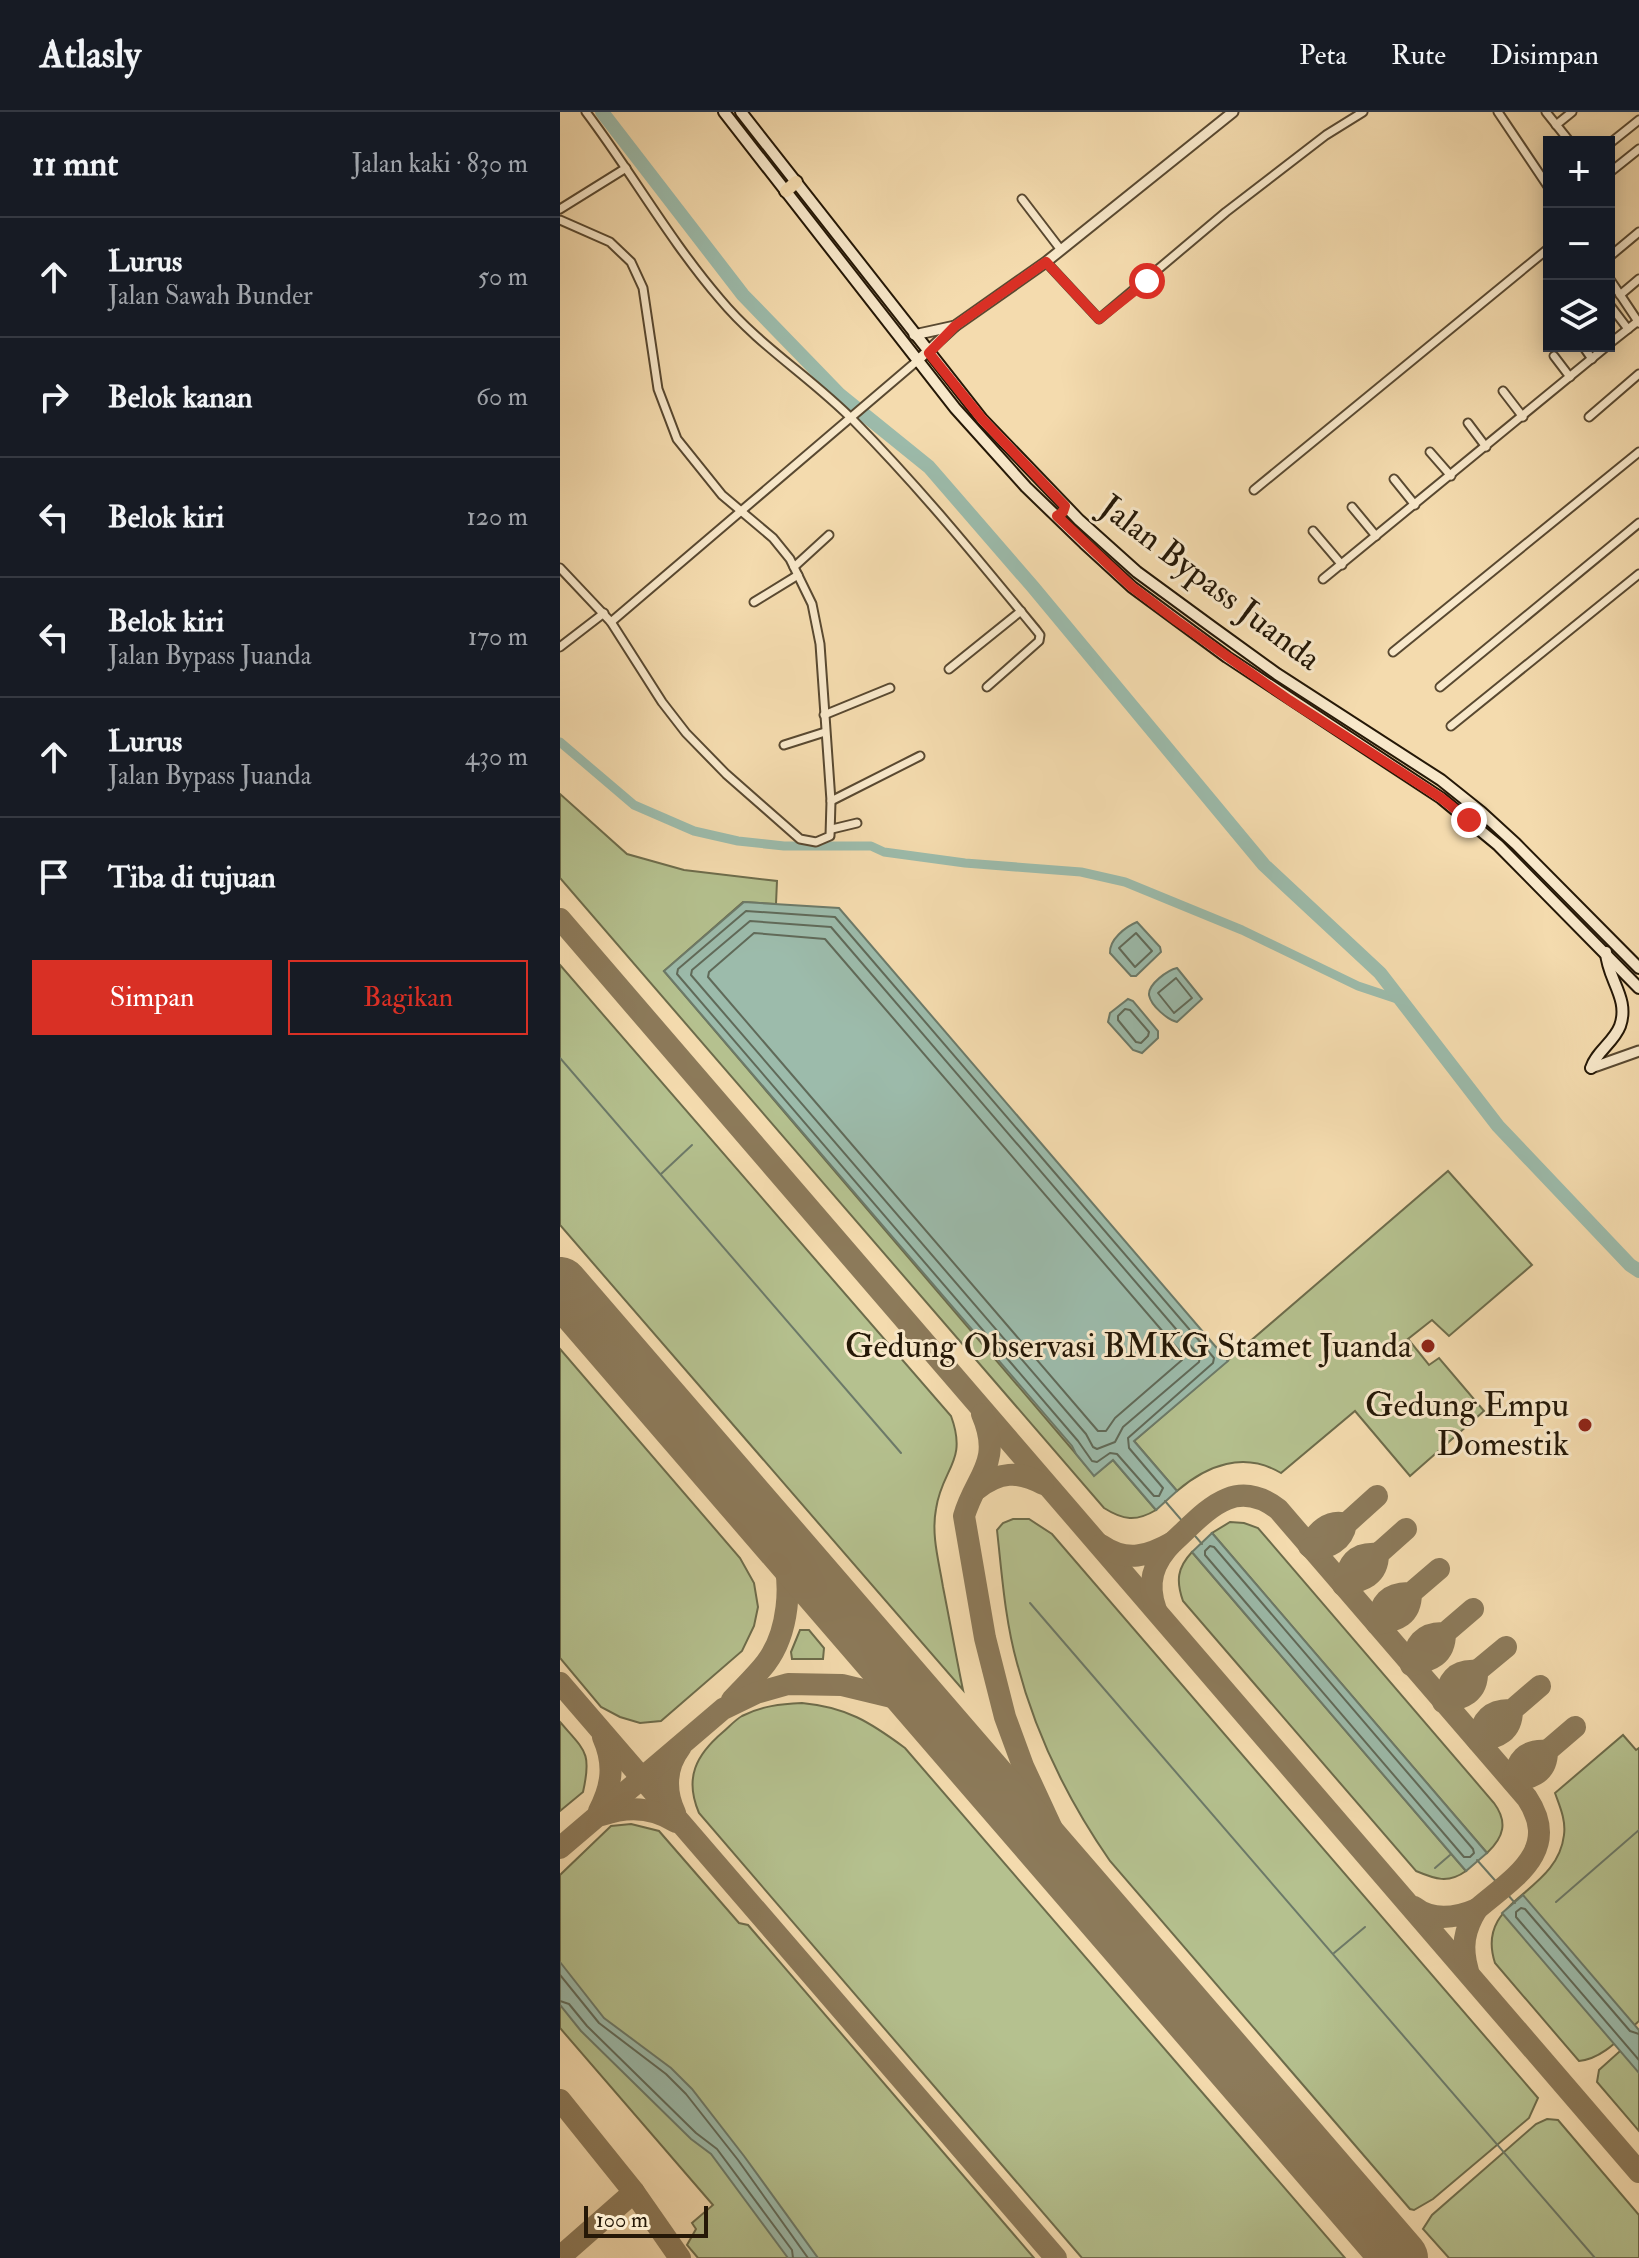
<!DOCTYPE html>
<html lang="id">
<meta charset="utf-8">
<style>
:root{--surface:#171b24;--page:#20242c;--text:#f1f3f6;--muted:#9ea1a6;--line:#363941;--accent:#d93025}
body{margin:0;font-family:"IM FELL Double Pica",serif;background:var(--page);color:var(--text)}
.controls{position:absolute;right:24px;top:24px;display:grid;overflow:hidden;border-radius:0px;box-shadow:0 4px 20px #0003}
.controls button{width:72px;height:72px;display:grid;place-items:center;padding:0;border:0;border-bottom:2px solid var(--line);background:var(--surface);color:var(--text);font:40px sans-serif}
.scale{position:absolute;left:24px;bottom:20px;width:124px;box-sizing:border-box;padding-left:8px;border:4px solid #251807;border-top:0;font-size:22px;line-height:28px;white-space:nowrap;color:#251807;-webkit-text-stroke:6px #f8e8ca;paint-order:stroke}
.stop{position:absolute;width:24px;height:24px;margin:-18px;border:6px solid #d93025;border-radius:50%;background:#fff}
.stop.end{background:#d93025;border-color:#fff;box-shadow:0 2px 8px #0008}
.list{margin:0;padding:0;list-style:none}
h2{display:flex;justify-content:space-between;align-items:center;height:104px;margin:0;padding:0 32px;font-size:34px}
h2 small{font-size:26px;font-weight:400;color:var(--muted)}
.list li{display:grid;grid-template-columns:52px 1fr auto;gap:24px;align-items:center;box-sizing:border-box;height:120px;padding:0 32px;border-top:2px solid var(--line)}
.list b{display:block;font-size:30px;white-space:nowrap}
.list p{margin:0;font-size:26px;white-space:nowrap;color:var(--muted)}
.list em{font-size:26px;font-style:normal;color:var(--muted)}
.actions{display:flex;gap:16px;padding:24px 32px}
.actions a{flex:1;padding:18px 0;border:2px solid var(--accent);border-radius:0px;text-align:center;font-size:28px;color:var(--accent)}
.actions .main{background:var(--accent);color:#fff}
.icon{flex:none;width:44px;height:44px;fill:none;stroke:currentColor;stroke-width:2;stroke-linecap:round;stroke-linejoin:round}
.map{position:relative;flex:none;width:1079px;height:2146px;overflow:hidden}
header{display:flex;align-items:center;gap:48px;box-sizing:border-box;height:112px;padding:0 40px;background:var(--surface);border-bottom:2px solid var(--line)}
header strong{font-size:38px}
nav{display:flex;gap:44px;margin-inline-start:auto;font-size:28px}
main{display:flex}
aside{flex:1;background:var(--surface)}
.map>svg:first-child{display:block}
</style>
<header>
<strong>Atlasly</strong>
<nav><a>Peta</a><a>Rute</a><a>Disimpan</a></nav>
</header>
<main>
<aside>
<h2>11 mnt<small>Jalan kaki · 830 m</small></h2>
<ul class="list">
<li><svg class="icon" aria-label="ahead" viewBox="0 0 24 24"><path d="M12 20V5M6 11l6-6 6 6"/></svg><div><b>Lurus</b><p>Jalan Sawah Bunder</p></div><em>50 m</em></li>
<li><svg class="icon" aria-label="right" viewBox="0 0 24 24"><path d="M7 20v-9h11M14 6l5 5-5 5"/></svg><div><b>Belok kanan</b></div><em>60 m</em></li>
<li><svg class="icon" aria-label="left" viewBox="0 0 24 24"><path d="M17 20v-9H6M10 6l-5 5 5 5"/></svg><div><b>Belok kiri</b></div><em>120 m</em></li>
<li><svg class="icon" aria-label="left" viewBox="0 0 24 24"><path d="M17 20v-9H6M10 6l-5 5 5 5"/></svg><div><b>Belok kiri</b><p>Jalan Bypass Juanda</p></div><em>170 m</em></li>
<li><svg class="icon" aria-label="ahead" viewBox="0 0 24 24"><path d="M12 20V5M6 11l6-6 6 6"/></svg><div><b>Lurus</b><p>Jalan Bypass Juanda</p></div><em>430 m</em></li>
<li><svg class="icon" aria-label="arrive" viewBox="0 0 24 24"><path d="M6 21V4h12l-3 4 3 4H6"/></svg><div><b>Tiba di tujuan</b></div></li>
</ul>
<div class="actions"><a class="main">Simpan</a><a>Bagikan</a></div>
</aside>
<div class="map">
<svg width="1079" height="2146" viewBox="0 0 1079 2146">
<rect width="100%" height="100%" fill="#f4dbae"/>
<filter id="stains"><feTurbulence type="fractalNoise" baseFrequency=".0025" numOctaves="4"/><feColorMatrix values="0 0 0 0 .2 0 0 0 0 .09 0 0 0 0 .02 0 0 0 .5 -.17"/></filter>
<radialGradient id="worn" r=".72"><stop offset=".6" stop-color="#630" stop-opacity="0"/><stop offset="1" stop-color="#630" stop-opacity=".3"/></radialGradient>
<g fill="#b5c18f" stroke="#6d6c4b" stroke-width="2">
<path d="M0 682 67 742 124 758 217 769 216 792 183 790 104 859 534 1363 553 1348 596 1398C576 1410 563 1408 544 1396L0 766Z"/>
<path d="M0 853 391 1304C408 1350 382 1356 376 1397 371 1423 379 1450 383 1475 390 1510 396 1544 403 1578L0 1113Z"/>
<path d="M888 1059 972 1153 889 1224 872 1208 848 1227 869 1253 879 1246 924 1299 850 1364 795 1299 721 1361C684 1339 647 1353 617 1379L574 1329Z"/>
<path d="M0 1237 180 1446 194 1471 198 1495 194 1514 182 1539 101 1609 80 1611 60 1605 41 1595 0 1546Z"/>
<path d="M453 1407H469L492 1422 978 1986 969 2006 873 2087 854 2098 850 2097 550 1749C507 1687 476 1624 457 1551 445 1508 442 1463 437 1418L443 1411Z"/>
<path d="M670 1410 684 1411 698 1416 934 1691C948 1710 944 1725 927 1741L652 1421Z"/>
<path d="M632 1440 906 1759C888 1772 875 1767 856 1759L623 1489C616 1469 617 1456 632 1440Z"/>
<path d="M240 1518H249L264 1536 263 1547H232L231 1540Z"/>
<path d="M242 1591C286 1595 310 1610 345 1636L785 2146H522L139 1701C124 1666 136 1643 163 1620 169 1615 175 1608 182 1604 201 1594 221 1592 242 1591Z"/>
<path d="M0 1610C25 1639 32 1640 23 1680L0 1699Z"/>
<path d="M1063 1623 1076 1638 1079 1636V1909C1062 1924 1043 1947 1019 1949L935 1851C914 1787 997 1783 1004 1723 1006 1708 1000 1695 995 1681Z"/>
<path d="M71 1712 99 1719 179 1811 188 1813 474 2146H138L127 2133 136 2117 132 2111 153 2093 0 1916V1763L51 1714Z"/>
<path d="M1079 1922V2019L1037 1970 1039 1958Z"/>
<path d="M987 2007 998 2008 1079 2103V2146H889L863 2117 872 2103 976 2012Z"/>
</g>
<g fill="#9cbbab" stroke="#6c7a69" stroke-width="2">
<path d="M184 790 279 796 668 1249 574 1329 617 1379 596 1398 553 1348 534 1364 516 1342 512 1334 104 859Z"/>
<path d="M577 810 600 835 601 840 576 864H571L550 841C549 828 565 815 577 810Z"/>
<path d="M617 856 642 887 617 910C608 908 591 894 589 883 588 872 608 858 617 856Z"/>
<path d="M568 887 573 889 598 919V926L582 941 573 938 548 910 550 901Z"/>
<path d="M652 1421 927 1741 906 1759 632 1440Z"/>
<path d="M963 1783 1079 1918V1961L942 1801Z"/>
<path d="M0 1850 44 1906 111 1956 132 1977 184 2044 258 2146H228L151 2042 131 2027 21 1919 0 1893Z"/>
</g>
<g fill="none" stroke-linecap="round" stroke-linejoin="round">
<g stroke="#606a59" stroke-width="2">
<path d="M186 799 275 805 654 1246 653 1251 568 1326 569 1336 603 1376 599 1384H594L557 1342 550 1341 537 1350 532 1349 518 1329 117 862 118 857Z"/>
<path d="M190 809 271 815 640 1245 639 1250 563 1315 555 1330 537 1337 533 1335 526 1322 131 863 132 858Z"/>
<path d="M194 821 265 827 623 1243 622 1248 555 1306 546 1319H538L148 865 149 860Z"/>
<path d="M576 821 592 839 575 855 559 836Z"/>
<path d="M616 866 632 886 614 901 598 881Z"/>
<path d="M565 897 570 898 589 920 588 924 581 931 576 930 558 908V904Z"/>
<path d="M650 1434 654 1435 913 1737 914 1741 910 1745H904L645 1443V1439Z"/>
<path d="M0 1863 39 1911 106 1962 126 1982 178 2048 248 2146"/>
<path d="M0 1889 9 1892 27 1914 136 2021 157 2037 232 2138 233 2146"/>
<path d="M1079 1922 1070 1919 965 1797 961 1796 956 1800V1805L1079 1948"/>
</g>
<g stroke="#6c7a69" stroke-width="2">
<path d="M0 946 341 1341"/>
<path d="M101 1062 132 1033"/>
<path d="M605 1389 642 1432"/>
<path d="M470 1491 1035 2146"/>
<path d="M917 1748 955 1791"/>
<path d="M875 1756 890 1743"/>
<path d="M996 1790 1079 1718"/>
<path d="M774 1841 805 1815"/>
</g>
<path stroke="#9cbbab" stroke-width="9" d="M0 630 74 693 134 719 178 729 224 734H311L324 740 405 751 521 760 565 770 682 818 798 874 840 888"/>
<path stroke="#9cbbab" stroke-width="14" d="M42 0 183 183 280 283 369 355 473 475 704 753 820 861 938 1014 1070 1153 1079 1159"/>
<g stroke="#8c7a5a" stroke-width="22">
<path d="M0 807 1079 2060"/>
<path d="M422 1302C443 1351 416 1363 404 1404L425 1526 445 1605 463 1654 519 1775"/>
<path d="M417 1377C439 1360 458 1358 483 1372"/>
<path d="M613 1430C645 1401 673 1363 718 1397L967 1686C1002 1739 953 1766 917 1797"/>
<path d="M541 1433C567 1451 588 1444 613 1430 593 1450 586 1471 596 1498"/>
<path d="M749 1434C756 1420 769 1407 786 1412"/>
<path d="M751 1436C768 1438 783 1429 786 1412L817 1384"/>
<path d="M818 1442C794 1440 788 1452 783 1473 803 1469 818 1464 818 1442L846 1417"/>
<path d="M851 1481C828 1480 820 1491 817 1512 837 1509 851 1504 851 1481L879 1457"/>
<path d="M885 1521C862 1520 855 1532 851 1553 871 1549 885 1544 885 1521L913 1497"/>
<path d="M917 1559C894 1557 888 1569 883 1590 903 1587 918 1581 917 1559L946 1535"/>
<path d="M0 1571 496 2146"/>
<path d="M172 1588C183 1576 196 1564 206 1551 228 1522 234 1470 220 1437 217 1429 212 1422 208 1415"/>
<path d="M952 1598C930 1597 921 1608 918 1629 938 1626 952 1620 952 1598L980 1574"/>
<path d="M987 1639C965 1637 957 1648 953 1669 973 1666 987 1661 987 1639L1015 1615"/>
<path d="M39 1699C52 1674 55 1652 43 1625"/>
<path d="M115 1701C105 1680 105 1656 120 1636"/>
<path d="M42 1703C67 1694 93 1695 116 1710"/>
<path d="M0 1736 163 1597 196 1581 228 1572 282 1573 336 1586 374 1607"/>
<path d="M854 1795C873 1810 896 1806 917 1797 904 1818 901 1835 908 1859"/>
<path d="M0 1988 74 2080 120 2146"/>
<path d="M815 2117 820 2146"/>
<path d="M8 2138 74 2080"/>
</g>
<path stroke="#8c7a5a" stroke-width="56" d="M0 1173 840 2146"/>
<g stroke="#594931" stroke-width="11">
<g id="minor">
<path d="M26 0C72 61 110 129 160 187 199 234 252 266 294 309 360 376 418 447 477 519L480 523 479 529 427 575"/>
<path d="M938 0 989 76"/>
<path d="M986 0 1010 30"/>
<path d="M996 13 1012 0"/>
<path d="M1049 32 1079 8"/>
<path d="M1049 61 1079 37"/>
<path d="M462 87 501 138"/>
<path d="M0 97 66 56"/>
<path d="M0 108 50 130 71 150 83 176 98 277 117 327 162 383 213 426 230 447 252 492 260 532 271 689 270 724 256 730 240 727 166 662 126 621 102 590 51 510 0 456"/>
<path d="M1049 145 1079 120"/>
<path d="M486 150 539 207 666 100 766 23 803 0"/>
<path d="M1049 166 1079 211"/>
<path d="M1060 183 1079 167"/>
<path d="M1049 192 1068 217"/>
<path d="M1049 232 1078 209"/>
<path d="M1023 234 1032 247"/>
<path d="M994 244 1010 265"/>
<path d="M943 279 963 305"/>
<path d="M1029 305 1079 262"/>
<path d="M908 311 926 335"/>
<path d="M870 340 891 364"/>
<path d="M834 367 855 393"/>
<path d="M694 378 989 136"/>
<path d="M792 395 816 424"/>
<path d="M753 419 782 453"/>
<path d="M234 455 269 423"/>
<path d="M763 467 1047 234"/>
<path d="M194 490 238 463"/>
<path d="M51 510 357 249"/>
<path d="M0 535 44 501"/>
<path d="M833 540 1079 340"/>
<path d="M389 557 461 499"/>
<path d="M880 575 1079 411"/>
<path d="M264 603 330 576"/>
<path d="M891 614 1079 462"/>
<path d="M224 633 265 620"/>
<path d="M271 689 360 644"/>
<path d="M272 717 297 711"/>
</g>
</g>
<g stroke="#594931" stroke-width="13">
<g id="tertiary">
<path d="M354 223 395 214"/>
<path d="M357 249 395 214 486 150 673 0"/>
<path d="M1031 956 1079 939"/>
</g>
</g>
<g stroke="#251807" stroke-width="14">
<g id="secondary">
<path d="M164 0 395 296 466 375 524 431 572 475 667 545 881 686 938 733 1079 876"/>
<path d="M181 0 422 307 519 408 577 460 652 515 717 562 881 668 921 700 956 732 1079 856"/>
<path d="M1031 956C1036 940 1054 930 1060 914 1070 886 1047 867 1046 840"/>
</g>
</g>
<g stroke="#251807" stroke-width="16">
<path id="trunk" d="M226 79 236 70"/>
</g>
<use href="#minor" stroke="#f8e8ca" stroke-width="7"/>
<use href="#tertiary" stroke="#f8e8ca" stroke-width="9"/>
<use href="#secondary" stroke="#f8e8ca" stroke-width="10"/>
<use href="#trunk" stroke="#f4dbae" stroke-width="12"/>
</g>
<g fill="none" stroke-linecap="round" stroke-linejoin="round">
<path stroke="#d93025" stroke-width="10" d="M587 169 539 207 486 150 395 214 369 241 422 307 505 394 503 400 497 404 572 475 617 509 729 588 881 686 909 708"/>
</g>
<g fill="#8f2418" stroke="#f8e8ca" stroke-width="3">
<circle cx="868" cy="1234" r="8"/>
<circle cx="1025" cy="1313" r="8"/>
</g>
<g text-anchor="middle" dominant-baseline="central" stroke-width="6" stroke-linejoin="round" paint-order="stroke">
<g font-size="34" fill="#251807" stroke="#f8e8ca">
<text transform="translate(650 471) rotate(37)">Jalan Bypass Juanda</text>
</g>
<g font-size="34" fill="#251807" stroke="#f8e8ca" text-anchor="end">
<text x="852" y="1234">Gedung Observasi BMKG Stamet Juanda</text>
<text x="1009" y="1293">Gedung Empu<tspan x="1009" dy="39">Domestik</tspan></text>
</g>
</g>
<rect width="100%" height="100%" filter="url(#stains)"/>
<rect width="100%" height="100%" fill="url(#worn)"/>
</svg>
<div class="controls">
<button>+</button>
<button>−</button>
<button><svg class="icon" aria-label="layers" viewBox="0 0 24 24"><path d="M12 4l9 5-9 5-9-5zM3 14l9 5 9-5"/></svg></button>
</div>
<div class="scale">100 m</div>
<div class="stop" style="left:587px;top:169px"></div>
<div class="stop end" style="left:909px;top:708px"></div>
</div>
</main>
